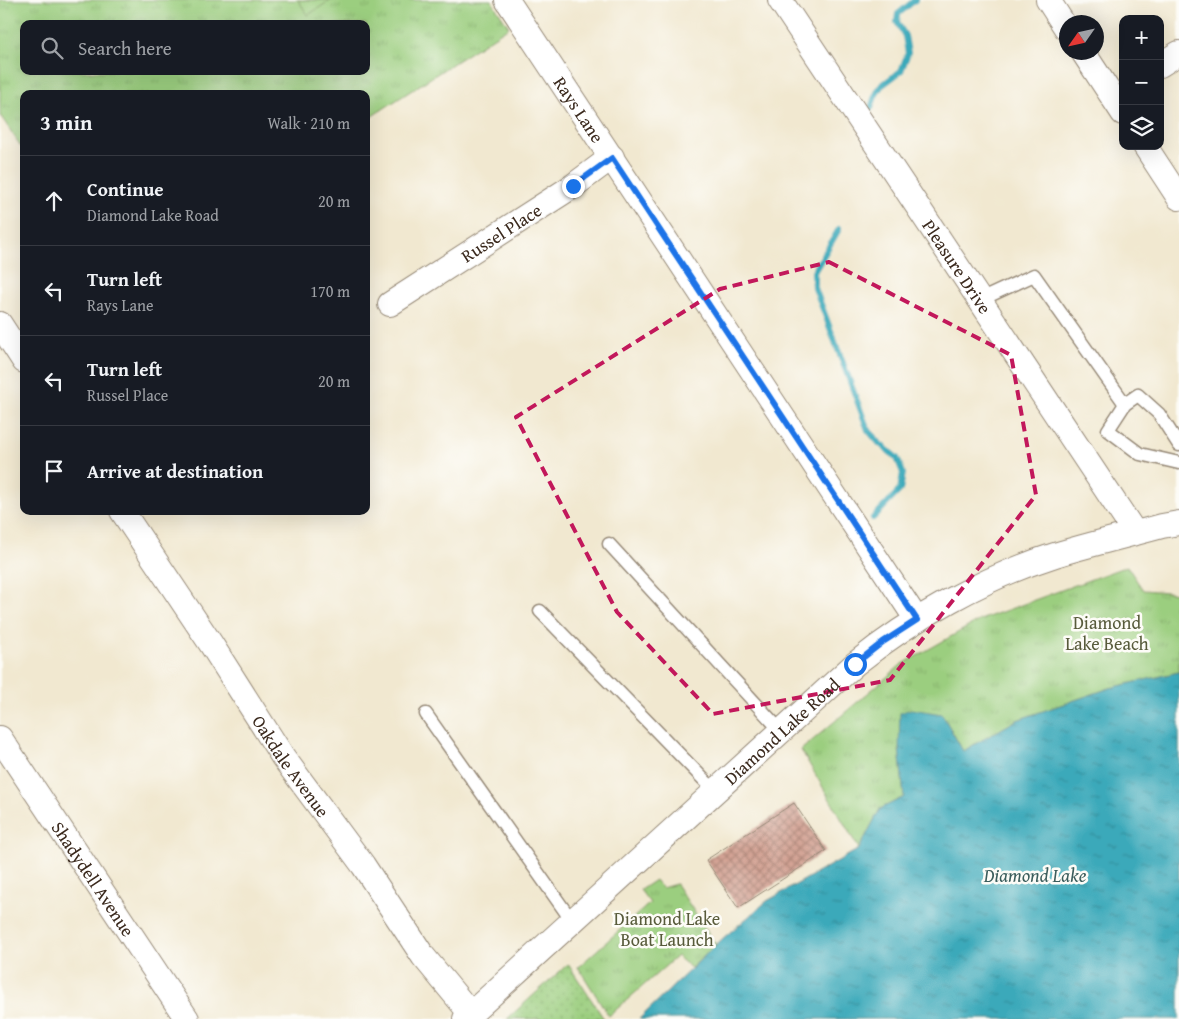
<!DOCTYPE html>
<meta charset="utf-8">
<style>
:root{--surface:#171b24;--page:#20242c;--text:#f1f3f6;--muted:#9ea1a6;--line:#363941}
body{margin:0;font-family:"Gentium Book Plus",serif;background:var(--page);color:var(--text)}
.controls{position:absolute;right:15px;top:15px;display:grid;overflow:hidden;border-radius:10px;box-shadow:0 5px 20px #0002}
.controls button{width:45px;height:45px;display:grid;place-items:center;padding:0;border:0;border-bottom:1px solid var(--line);background:var(--surface);color:var(--text);font:25px sans-serif}
.compass{position:absolute;left:1059px;top:15px;width:45px;height:45px;border-radius:50%;background:var(--surface);box-shadow:0 5px 20px #0002;rotate:236deg}
.stop{position:absolute;width:15px;height:15px;margin:-11px;border:4px solid #1a73e8;border-radius:50%;background:#fff}
.stop.end{background:#1a73e8;border-color:#fff;box-shadow:0 1px 5px #0008}
.list{margin:0;padding:0;list-style:none}
h2{display:flex;justify-content:space-between;align-items:center;height:65px;margin:0;padding:0 20px;font-size:21px}
h2 small{font-size:16px;font-weight:400;color:var(--muted)}
.list li{display:grid;grid-template-columns:32px 1fr auto;gap:15px;align-items:center;box-sizing:border-box;height:90px;padding:0 20px;border-top:1px solid var(--line)}
.list b{display:block;font-size:19px;white-space:nowrap}
.list p{margin:0;font-size:16px;white-space:nowrap;color:var(--muted)}
.list em{font-size:16px;font-style:normal;color:var(--muted)}
.icon{flex:none;width:28px;height:28px;fill:none;stroke:currentColor;stroke-width:2;stroke-linecap:round;stroke-linejoin:round}
.map{position:relative;flex:none;width:1179px;height:1019px;overflow:hidden}
.search{position:absolute;background:var(--surface);box-shadow:0 5px 20px #0002;left:20px;top:20px;width:350px;height:55px;display:flex;align-items:center;gap:12px;box-sizing:border-box;padding:0 18px;border-radius:10px;color:var(--muted);font-size:19px}
.panel{position:absolute;background:var(--surface);box-shadow:0 5px 20px #0002;left:20px;top:90px;width:350px;height:425px;border-radius:10px}
.map>svg:first-child{display:block}
</style>
<div class="map">
<svg width="1179" height="1019" viewBox="0 0 1179 1019">
<defs>
<pattern id="grass-dots" width="8" height="8" patternUnits="userSpaceOnUse" patternTransform="scale(1.25)"><rect width="8" height="8" fill="#9bce7f"/><path d="M2 2h.1M6 6h.1" fill="none" stroke="#86b16d" stroke-width="1.8" stroke-linecap="round"/></pattern>
<pattern id="park-tufts" width="24" height="20" patternUnits="userSpaceOnUse" patternTransform="scale(1.25)"><rect width="24" height="20" fill="#9bce7f"/><path d="M3 7l-1-3M5 7V3M7 7l1-3M15 17l-1-3M17 17v-4M19 17l1-3" fill="none" stroke="#86b16d"/></pattern>
<pattern id="water-ripples" width="26" height="14" patternUnits="userSpaceOnUse" patternTransform="scale(1.25)"><rect width="26" height="14" fill="#3ba9ba"/><path d="M2 4q2-2 4 0t4 0M15 11q2-2 4 0t4 0" fill="none" stroke="#338a97"/></pattern>
<pattern id="building-cross-hatch" width="8" height="8" patternUnits="userSpaceOnUse" patternTransform="scale(1.25)"><rect width="8" height="8" fill="#d3a394"/><path d="M0 0l8 8M0 8l8-8" fill="none" stroke="#ac8578"/></pattern>
</defs>
<rect width="100%" height="100%" fill="#fdfcf7"/>
<filter id="ink" filterUnits="userSpaceOnUse"><feTurbulence type="fractalNoise" baseFrequency=".02" numOctaves="2"/><feDisplacementMap in="SourceGraphic" scale="10" xChannelSelector="R" yChannelSelector="G"/><feConvolveMatrix kernelMatrix="1 2 1 2 8 2 1 2 1" color-interpolation-filters="sRGB"/></filter>
<filter id="wash" filterUnits="userSpaceOnUse"><feTurbulence type="fractalNoise" baseFrequency=".0096" numOctaves="4" result="noise"/><feDisplacementMap in="SourceGraphic" scale="20" xChannelSelector="R" yChannelSelector="G"/><feGaussianBlur stdDeviation="1.12" result="paint"/><feColorMatrix in="noise" values="0 0 0 0 0 0 0 0 0 0 0 0 0 0 0 0 0 1.4 0 .05"/><feComposite in="paint" operator="in"/></filter>
<g filter="url(#wash)">
<rect width="100%" height="100%" fill="#f1e8d0"/>
<path fill="url(#grass-dots)" stroke="#6b7c4e" d="M568 964 604 1019H507Z"/>
<g fill="url(#park-tufts)" stroke="#6b7c4e" fill-rule="evenodd">
<path d="M0 0H491L509 27 366 120V94H24V151L0 115ZM24 24H366V71H24Z"/>
<path d="M1127 566 1143 590 1179 593V672L1110 688 1017 720 963 751 942 714 899 748 904 797 880 809 859 849 801 750 901 665 980 620Z"/>
<path d="M655 880 662 888 676 884 716 945 691 968 677 956 609 1016 578 967 650 903 640 890Z"/>
</g>
<path fill="#9bce7f" stroke="#6b7c4e" d="M298 0H331L308 15Z"/>
<path fill="url(#water-ripples)" stroke="#3b6a6c" d="M1179 672V1019H639L722 939 767 901 859 849 880 809 904 797 899 748 900 713 911 709 942 714 963 751 1017 720 1110 688Z"/>
<g fill="none" stroke-linecap="round" stroke-linejoin="round">
<g stroke="#3ba9ba" stroke-width="6">
<path d="M871 108 875 96 881 86 901 71 908 53 905 36 897 22 898 14 915 0"/>
<path d="M839 229 814 272 815 288 868 430 880 444 897 458 903 473 900 490 873 518"/>
</g>
</g>
<g id="blocks">
<path fill="url(#building-cross-hatch)" d="M794 803 826 851 738 908 706 860Z"/>
</g>
</g>
<g filter="url(#ink)">
<use href="#blocks" fill-opacity="0" stroke="#968977" stroke-width="1"/>
<g fill="none" stroke-linecap="round" stroke-linejoin="round">
<g stroke="#968977" stroke-width="15">
<g id="lane">
<path d="M980 300 1034 275 1125 404"/>
<path d="M1179 445 1159 414 1138 395 1125 404 1108 430 1140 454 1179 463"/>
<path d="M609 544 781 731"/>
<path d="M540 611 715 791"/>
<path d="M426 714 572 921"/>
</g>
</g>
<g stroke="#968977" stroke-width="26">
<g id="street">
<path id="s1" d="M507 0 917 620"/>
<path id="s2" d="M780 0 1135 533"/>
<path d="M1048 0 1066 28"/>
<path d="M1083 52 1123 113"/>
<path d="M1160 65 1179 53"/>
<path d="M1145 146 1179 198"/>
<path id="s3" d="M390 304 573 186 612 157"/>
<path d="M0 324 24 361"/>
<path id="s4" d="M122 511 211 644 283 757 363 865 423 956 471 1014"/>
<path id="s5" d="M0 738 187 1019"/>
<path id="s6" d="M465 1019 855 664C912 618 985 577 1055 555 1090 544 1126 536 1162 526L1179 523"/>
</g>
</g>
<use href="#lane" stroke="#fff" stroke-width="12"/>
<use href="#street" stroke="#fff" stroke-width="24"/>
</g>
</g>
<g fill="none" stroke-linecap="round" stroke-linejoin="round" filter="url(#ink)">
<path stroke="#1a73e8" stroke-width="6" d="M573 186 612 158 917 620 883 642 855 664"/>
</g>
<path fill="none" stroke="#c2185b" stroke-width="4" stroke-dasharray="10 6" stroke-linejoin="round" d="M829 262 1011 355 1036 495 890 680 713 714 617 612 516 417 720 289Z"/>
<g text-anchor="middle" dominant-baseline="central" stroke-width="5" stroke-linejoin="round" paint-order="stroke">
<g font-size="18" fill="#3b2a1e" stroke="#fdfcf7">
<text stroke="none"><textPath href="#s1" startOffset="131">Rays Lane</textPath></text>
<text stroke="none"><textPath href="#s3" startOffset="132">Russel Place</textPath></text>
<text stroke="none"><textPath href="#s2" startOffset="320">Pleasure Drive</textPath></text>
<text stroke="none"><textPath href="#s6" startOffset="428">Diamond Lake Road</textPath></text>
<text stroke="none"><textPath href="#s4" startOffset="306">Oakdale Avenue</textPath></text>
<text stroke="none"><textPath href="#s5" startOffset="169">Shadydell Avenue</textPath></text>
</g>
<g font-size="18" fill="#585b3b" stroke="#fdfcf7">
<text x="1107" y="622">Diamond<tspan x="1107" dy="21">Lake Beach</tspan></text>
<text x="667" y="918">Diamond Lake<tspan x="667" dy="21">Boat Launch</tspan></text>
</g>
<g font-size="19" font-style="italic" fill="#3b5d5c" stroke="#fdfcf7">
<text x="1035" y="875">Diamond Lake</text>
</g>
</g>
</svg>
<div class="controls">
<button>+</button>
<button>−</button>
<button><svg class="icon" aria-label="layers" viewBox="0 0 24 24"><path d="M12 4l9 5-9 5-9-5zM3 14l9 5 9-5"/></svg></button>
</div>
<svg class="compass" viewBox="-18 -18 36 36"><path d="M0-13l5 13h-10z" fill="#e53935"/><path d="M0 13l5-13h-10z" fill="#9ea1a6"/></svg>
<div class="stop" style="left:855px;top:664px"></div>
<div class="stop end" style="left:573px;top:186px"></div>
<div class="search"><svg class="icon" aria-label="search" viewBox="0 0 24 24"><circle cx="10" cy="10" r="6"/><path d="M15 15l6 6"/></svg>Search here</div>
<section class="panel">
<h2>3 min<small>Walk · 210 m</small></h2>
<ul class="list">
<li><svg class="icon" aria-label="ahead" viewBox="0 0 24 24"><path d="M12 20V5M6 11l6-6 6 6"/></svg><div><b>Continue</b><p>Diamond Lake Road</p></div><em>20 m</em></li>
<li><svg class="icon" aria-label="left" viewBox="0 0 24 24"><path d="M17 20v-9H6M10 6l-5 5 5 5"/></svg><div><b>Turn left</b><p>Rays Lane</p></div><em>170 m</em></li>
<li><svg class="icon" aria-label="left" viewBox="0 0 24 24"><path d="M17 20v-9H6M10 6l-5 5 5 5"/></svg><div><b>Turn left</b><p>Russel Place</p></div><em>20 m</em></li>
<li><svg class="icon" aria-label="arrive" viewBox="0 0 24 24"><path d="M6 21V4h12l-3 4 3 4H6"/></svg><div><b>Arrive at destination</b></div></li>
</ul>
</section>
</div>
